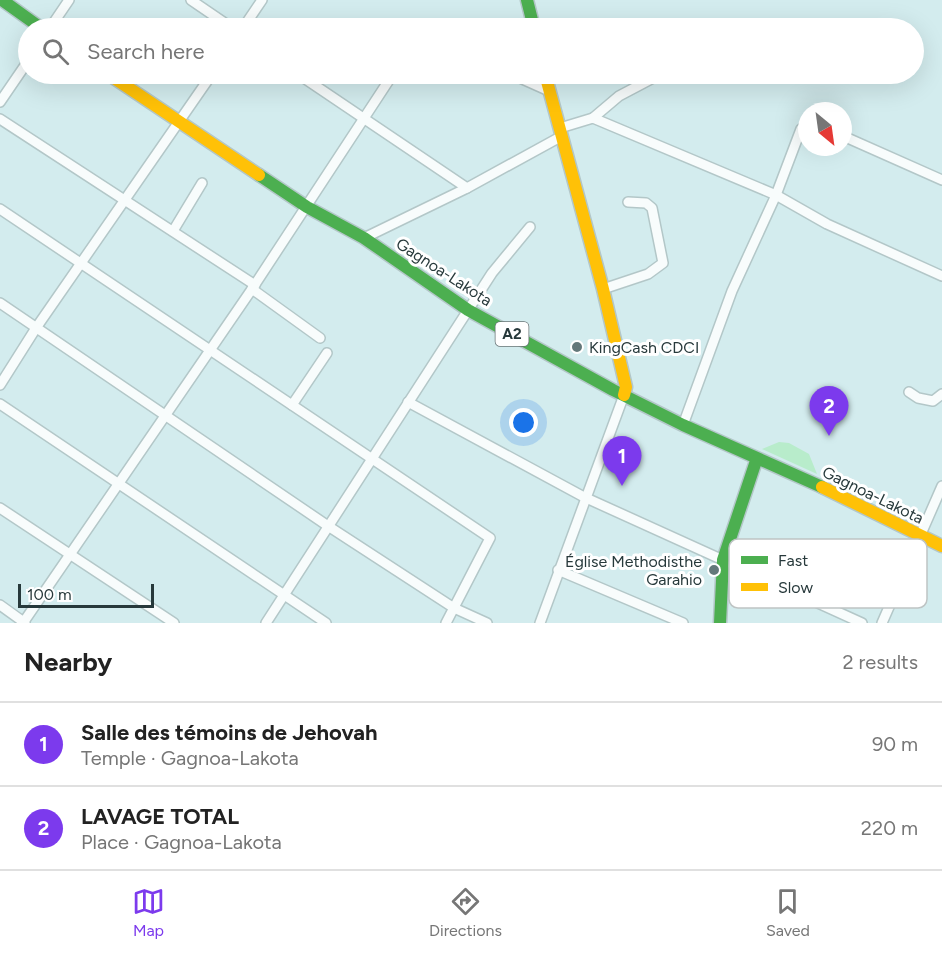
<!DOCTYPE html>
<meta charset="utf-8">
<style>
:root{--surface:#fff;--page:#f2f2f2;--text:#222;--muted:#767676;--line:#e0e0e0;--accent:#7c3aed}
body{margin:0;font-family:Figtree,sans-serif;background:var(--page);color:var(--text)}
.compass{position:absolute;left:798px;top:102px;width:54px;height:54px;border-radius:50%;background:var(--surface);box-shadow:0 6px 24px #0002;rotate:151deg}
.scale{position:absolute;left:18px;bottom:15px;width:136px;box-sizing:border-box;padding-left:6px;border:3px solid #27393b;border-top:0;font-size:16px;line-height:21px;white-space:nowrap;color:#27393b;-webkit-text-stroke:4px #fff;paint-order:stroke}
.you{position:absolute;left:524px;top:423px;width:21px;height:21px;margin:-15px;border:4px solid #fff;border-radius:50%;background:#1a73e8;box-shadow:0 0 0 9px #1a73e833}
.badge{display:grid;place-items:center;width:39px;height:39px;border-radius:50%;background:var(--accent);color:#fff;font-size:20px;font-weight:700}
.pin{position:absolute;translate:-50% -50px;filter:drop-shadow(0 2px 3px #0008)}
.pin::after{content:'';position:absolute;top:32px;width:21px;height:18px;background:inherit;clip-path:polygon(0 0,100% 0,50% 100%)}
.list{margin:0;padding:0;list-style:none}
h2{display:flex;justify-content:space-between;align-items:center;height:78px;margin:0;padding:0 24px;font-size:26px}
h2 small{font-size:20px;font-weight:400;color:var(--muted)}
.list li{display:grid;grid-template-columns:39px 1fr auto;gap:18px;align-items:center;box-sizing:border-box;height:84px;padding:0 24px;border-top:2px solid var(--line)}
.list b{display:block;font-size:22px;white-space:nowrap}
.list p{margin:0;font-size:20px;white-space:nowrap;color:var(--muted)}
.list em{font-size:20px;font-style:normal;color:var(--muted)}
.icon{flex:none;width:33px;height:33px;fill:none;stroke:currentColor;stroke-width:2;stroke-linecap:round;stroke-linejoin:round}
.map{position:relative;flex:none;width:942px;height:623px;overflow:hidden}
.search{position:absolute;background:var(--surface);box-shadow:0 6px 24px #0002;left:18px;right:18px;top:18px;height:66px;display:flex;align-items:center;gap:15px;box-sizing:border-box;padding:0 21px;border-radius:33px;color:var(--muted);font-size:22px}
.sheet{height:246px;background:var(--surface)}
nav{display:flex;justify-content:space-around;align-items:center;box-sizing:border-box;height:84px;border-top:2px solid var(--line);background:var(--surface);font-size:16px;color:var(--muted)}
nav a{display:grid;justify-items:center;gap:3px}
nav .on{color:var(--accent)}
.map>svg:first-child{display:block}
</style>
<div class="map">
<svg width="942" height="623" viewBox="0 0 942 623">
<rect width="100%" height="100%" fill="#d3ecee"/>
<path fill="#b8eccb" d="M779 442 789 443 809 454 817 474 762 449Z"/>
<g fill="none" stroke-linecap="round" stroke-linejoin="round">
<g stroke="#b3c7c8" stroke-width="12">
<g id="street">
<path d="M191 0 232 28"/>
<path d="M50 28 69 0"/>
<path d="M243 28 262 0"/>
<path d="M298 74 467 188"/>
<path d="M511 74 549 91"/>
<path d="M0 102 28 61"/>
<path d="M593 118 619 96 655 77"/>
<path d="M0 119 255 285"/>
<path d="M560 128 593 118 776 195 827 224 942 276"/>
<path d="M843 136 942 180"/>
<path d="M0 209 490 538 446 623"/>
<path d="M173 231 202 183"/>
<path d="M364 238 467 188 562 136"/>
<path d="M252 289 320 338"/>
<path d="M603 289 648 274 663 263 652 208 646 203 628 202"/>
<path d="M0 303 328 526 454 608 487 623"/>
<path d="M0 385 36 328 212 74"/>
<path d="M909 392 918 398 933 401 942 394"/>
<path d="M408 402 584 497 862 623"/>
<path d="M0 404 326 623"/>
<path d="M292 405 327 353"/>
<path d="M683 425 732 291 776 195 801 129 807 125"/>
<path d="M0 508 174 623"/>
<path d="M558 570 683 623"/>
<path d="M0 605 25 623"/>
<path d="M23 623 252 289 393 74"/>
<path d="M266 623 492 273 530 227"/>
<path d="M540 623 624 395"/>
<path d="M882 623 942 486"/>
</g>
</g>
<g stroke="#b3c7c8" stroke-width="15">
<g id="fast">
<path d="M2 0 41 28"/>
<path d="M527 0 534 28"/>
<path d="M259 175 307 207 364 238 468 310 613 390 683 425 822 487"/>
<path d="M720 623 723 560 756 461"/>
</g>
</g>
<g stroke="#b3c7c8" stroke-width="15">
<g id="slow">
<path d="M108 74 259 175"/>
<path d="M545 74 603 289 626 387 624 395"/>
<path d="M822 487 942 546"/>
</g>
</g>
<use href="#street" stroke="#f8fcfc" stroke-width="9"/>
<use href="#fast" stroke="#4caf50" stroke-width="12"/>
<use href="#slow" stroke="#ffc107" stroke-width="12"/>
</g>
<g fill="#63787a" stroke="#fff" stroke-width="2">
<circle cx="577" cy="347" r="6"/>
<circle cx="714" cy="570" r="6"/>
</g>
<g text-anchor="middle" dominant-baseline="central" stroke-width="6" stroke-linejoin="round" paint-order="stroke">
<rect fill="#fff" stroke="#687476" stroke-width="1.5" x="495.5" y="322" width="33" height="24" rx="4.5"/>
<g font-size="15" font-weight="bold" fill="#27393b">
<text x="512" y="334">A2</text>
</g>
<g font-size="16" fill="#27393b" stroke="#fff">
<text transform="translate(444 272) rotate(33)">Gagnoa-Lakota</text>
<text transform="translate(873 495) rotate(26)">Gagnoa-Lakota</text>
</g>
<g font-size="16" fill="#27393b" stroke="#fff" text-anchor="start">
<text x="589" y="347">KingCash CDCI</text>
<text x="702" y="561" text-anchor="end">Église Methodisthe<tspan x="702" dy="18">Garahio</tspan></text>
</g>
</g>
<rect x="729" y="539" width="198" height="69" rx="9" fill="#fff" stroke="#bec4c4" stroke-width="1.5"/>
<rect x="741" y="556" width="27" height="8" fill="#4caf50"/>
<rect x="741" y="583" width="27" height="8" fill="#ffc107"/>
<g font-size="16" fill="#27393b">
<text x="778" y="566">Fast</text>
<text x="778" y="593">Slow</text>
</g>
</svg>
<svg class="compass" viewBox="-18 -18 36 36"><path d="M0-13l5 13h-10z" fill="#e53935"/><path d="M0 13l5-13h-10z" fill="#767676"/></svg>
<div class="scale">100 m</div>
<div class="you"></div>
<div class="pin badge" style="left:622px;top:486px">1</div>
<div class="pin badge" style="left:829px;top:436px">2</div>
<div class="search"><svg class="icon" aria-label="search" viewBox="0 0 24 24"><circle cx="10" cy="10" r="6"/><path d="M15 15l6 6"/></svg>Search here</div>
</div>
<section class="sheet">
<h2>Nearby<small>2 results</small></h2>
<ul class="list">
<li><span class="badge">1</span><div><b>Salle des témoins de Jehovah</b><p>Temple · Gagnoa-Lakota</p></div><em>90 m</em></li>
<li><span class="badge">2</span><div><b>LAVAGE TOTAL</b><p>Place · Gagnoa-Lakota</p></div><em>220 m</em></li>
</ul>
</section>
<nav>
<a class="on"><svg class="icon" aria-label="map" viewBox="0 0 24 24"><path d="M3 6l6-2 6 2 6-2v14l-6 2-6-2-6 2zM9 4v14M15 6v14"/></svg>Map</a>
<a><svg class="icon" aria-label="directions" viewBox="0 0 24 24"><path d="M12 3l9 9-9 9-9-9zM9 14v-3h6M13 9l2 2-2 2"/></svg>Directions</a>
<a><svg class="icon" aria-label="saved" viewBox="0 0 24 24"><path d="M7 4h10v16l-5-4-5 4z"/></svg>Saved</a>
</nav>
